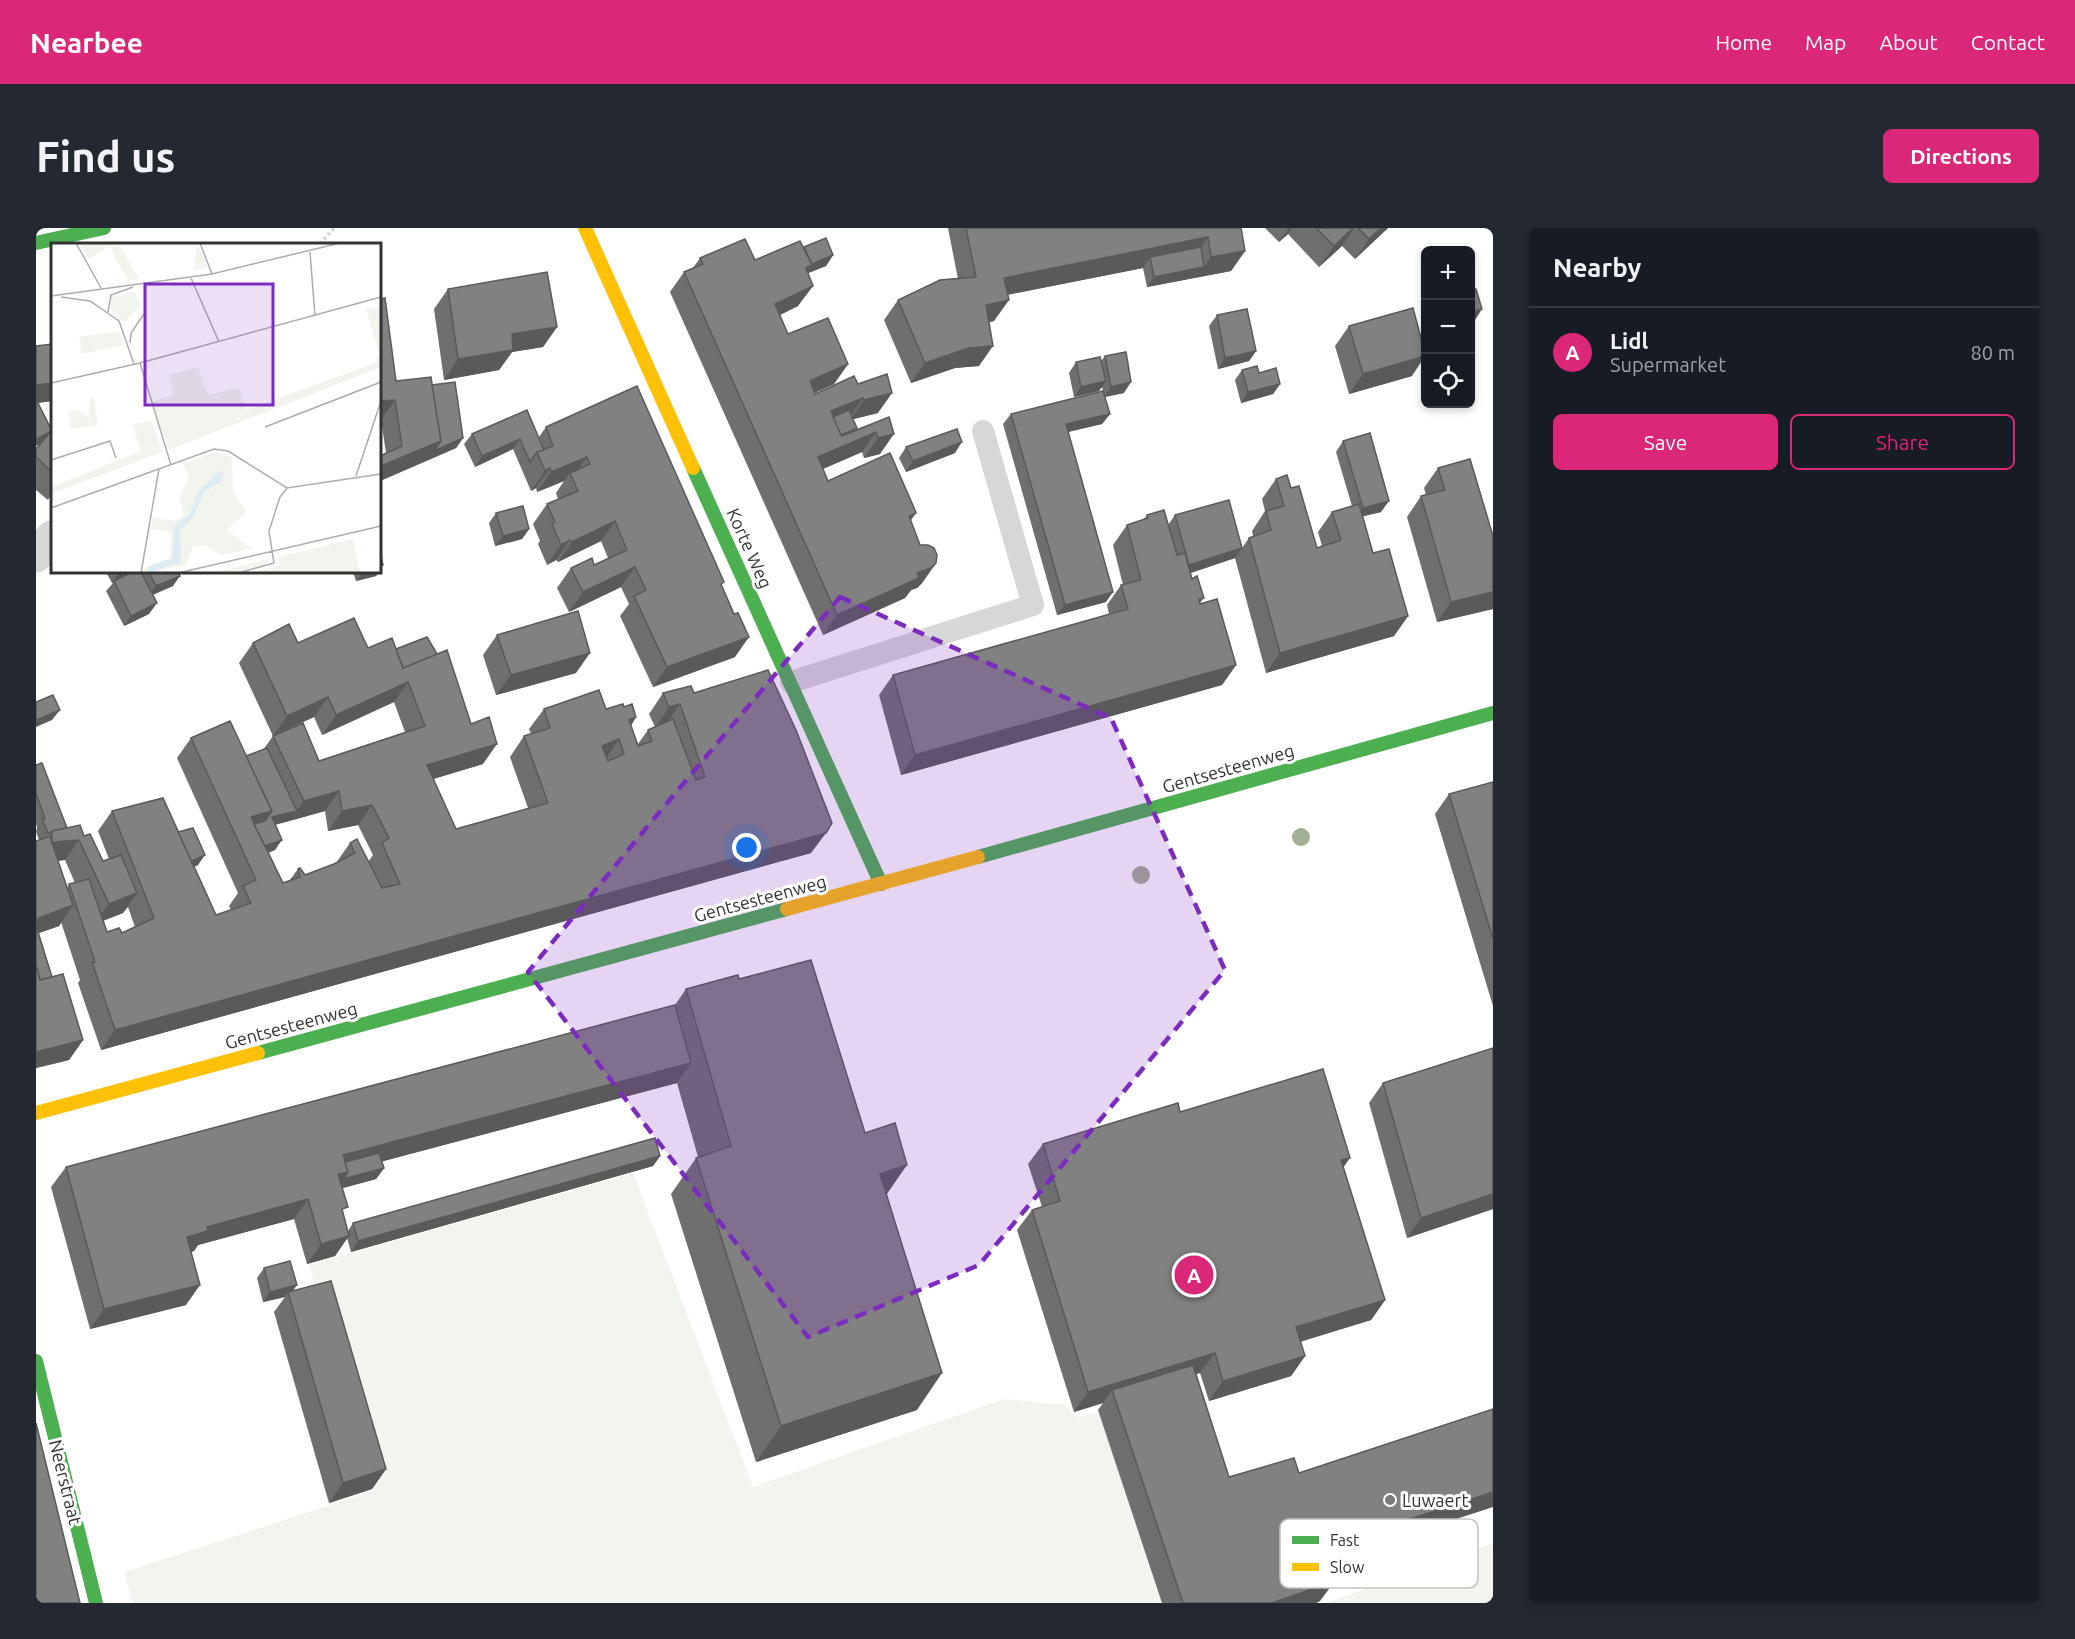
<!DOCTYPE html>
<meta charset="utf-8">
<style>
:root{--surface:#171b24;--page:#242831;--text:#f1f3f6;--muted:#9ea1a6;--line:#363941;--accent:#db2777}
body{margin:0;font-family:Ubuntu,sans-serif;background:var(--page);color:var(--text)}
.controls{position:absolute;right:18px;top:18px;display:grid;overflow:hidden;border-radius:9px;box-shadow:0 3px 9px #0003}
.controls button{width:54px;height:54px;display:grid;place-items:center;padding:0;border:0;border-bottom:2px solid var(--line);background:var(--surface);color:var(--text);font:30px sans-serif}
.you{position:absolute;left:711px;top:620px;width:21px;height:21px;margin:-15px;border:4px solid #fff;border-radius:50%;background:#1a73e8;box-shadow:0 0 0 9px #1a73e833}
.badge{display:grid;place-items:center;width:39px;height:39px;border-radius:50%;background:var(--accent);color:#fff;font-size:20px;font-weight:700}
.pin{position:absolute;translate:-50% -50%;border:3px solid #fff;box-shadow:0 2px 6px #0006}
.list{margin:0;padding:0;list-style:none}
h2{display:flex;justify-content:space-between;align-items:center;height:78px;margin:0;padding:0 24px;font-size:26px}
h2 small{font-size:20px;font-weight:400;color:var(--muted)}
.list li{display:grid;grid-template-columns:39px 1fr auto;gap:18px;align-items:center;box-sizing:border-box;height:90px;padding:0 24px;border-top:2px solid var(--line)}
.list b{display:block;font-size:22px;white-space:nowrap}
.list p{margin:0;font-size:20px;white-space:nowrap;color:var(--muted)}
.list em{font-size:20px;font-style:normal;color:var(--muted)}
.actions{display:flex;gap:12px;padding:18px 24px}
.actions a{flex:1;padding:14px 0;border:2px solid var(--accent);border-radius:9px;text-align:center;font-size:21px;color:var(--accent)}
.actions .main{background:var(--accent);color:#fff}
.icon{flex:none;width:33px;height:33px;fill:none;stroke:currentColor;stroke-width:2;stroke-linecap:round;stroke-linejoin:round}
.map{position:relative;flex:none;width:1457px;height:1375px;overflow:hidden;border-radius:9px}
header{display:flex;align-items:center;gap:36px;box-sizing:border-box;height:84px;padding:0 30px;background:var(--accent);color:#fff}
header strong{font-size:28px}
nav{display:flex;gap:33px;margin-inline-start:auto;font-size:21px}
.intro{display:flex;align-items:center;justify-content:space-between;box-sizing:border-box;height:144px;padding:0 36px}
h1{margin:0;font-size:42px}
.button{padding:15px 27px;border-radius:9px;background:var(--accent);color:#fff;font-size:21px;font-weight:700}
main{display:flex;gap:36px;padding:0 36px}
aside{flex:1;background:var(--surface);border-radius:9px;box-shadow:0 3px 9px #0003}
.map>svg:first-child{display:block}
</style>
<header>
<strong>Nearbee</strong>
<nav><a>Home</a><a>Map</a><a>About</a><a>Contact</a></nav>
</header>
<div class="intro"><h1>Find us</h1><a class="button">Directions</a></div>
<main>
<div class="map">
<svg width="1457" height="1375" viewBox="0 0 1457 1375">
<rect width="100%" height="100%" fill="#fff"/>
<g fill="#f1f5ed">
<path d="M597 945 717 1259 968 1171 1030 1177 1040 1189 1063 1185 1127 1375H97L88 1344 338 1263 273 1037Z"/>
<path d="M1457 1315V1375H1290Z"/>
</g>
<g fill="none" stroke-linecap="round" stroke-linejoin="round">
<path stroke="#d6d6d6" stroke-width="4" stroke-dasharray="3 3" stroke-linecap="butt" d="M284 16 298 0"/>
<path stroke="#d7d7d7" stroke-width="22" d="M755 454 997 377 947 203"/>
<path stroke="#d7d7d7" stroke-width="33" d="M0 328 16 309"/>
<g stroke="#4caf50" stroke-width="14">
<path d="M0 15 68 0"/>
<path d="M657 240 845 656"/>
<path d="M942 629 1457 485"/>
<path d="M222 825 751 681"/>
<path d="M0 1133 60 1375"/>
</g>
<g stroke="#ffc107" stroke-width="14">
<path d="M549 0 657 240"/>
<path d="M751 681 942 629"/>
<path d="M0 885 222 825"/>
</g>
</g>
<g fill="#a2b095">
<circle cx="1265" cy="609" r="9"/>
<circle cx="1105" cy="647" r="9"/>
</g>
<g fill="#6f6f6f" fill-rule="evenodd">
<path d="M912 0H1205L1209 23 1195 43 1111 59 1107 40 971 67 958 93 953 94 943 138 919 140 875 155 848 92 862 72 922 51Z"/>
<path d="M1229 0H1352L1319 31 1306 18 1283 39 1252 6 1243 14Z"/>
<path d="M768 19 797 27 790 38 772 45 762 78 744 87 752 106 812 136 798 156 778 165 779 166 822 156 842 185 817 191 821 200 819 202 853 189 844 226 828 230 826 224 787 241 792 253 875 293 884 317 900 335 886 355 881 360 875 362 869 370 787 407 634 64 648 44 657 40 664 30 719 32Z"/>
<path d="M412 61 521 99 507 119 476 124 463 142 408 152 398 81Z"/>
<path d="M1389 71V95L1385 78Z"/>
<path d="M1181 87 1220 123 1213 133 1182 141 1173 98Z"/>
<path d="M1313 98 1376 148 1313 166 1299 118Z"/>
<path d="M16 116V173L2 175 16 202V266L12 272 0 262V221L6 215 0 218V118Z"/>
<path d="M1069 128 1088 165 1069 169 1074 186 1066 196 1032 204 1070 374 1021 387 967 196 975 186 1067 163 1066 159 1063 163 1038 169 1033 145 1040 134 1065 133Z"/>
<path d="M1206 142 1223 145 1244 156 1237 166 1205 175 1199 152Z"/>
<path d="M360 153 396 157 427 210 420 220 344 253V228L350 225 345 192Z"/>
<path d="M601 158 686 358 699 429 617 459 584 388 593 376 585 359 533 384 521 360 535 340 558 337 572 330 565 313 522 334 520 332 511 337 502 316 504 313 497 296 511 276 522 271 520 265 528 253 501 264 500 260 495 263 477 221 439 239 428 216 436 206 503 209 510 199Z"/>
<path d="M1307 213 1345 284 1327 288 1337 325 1372 388 1358 408 1230 445 1199 330 1154 345 1156 351 1168 370 1164 375 1200 437 1186 457 865 547 843 467 857 447 1073 386 1071 377 1085 357H1087L1077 317 1091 297 1108 291 1111 287 1132 297 1139 287 1206 320 1213 310 1217 308 1216 303 1229 283 1226 271 1240 251 1255 260 1281 320 1286 318 1282 304 1296 284 1316 278 1300 224Z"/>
<path d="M870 219 919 225 870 244 863 230Z"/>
<path d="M1402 240 1457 381 1401 394 1371 289 1385 268 1390 267 1388 260Z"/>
<path d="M460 285 493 301 486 311 459 318 453 295Z"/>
<path d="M70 344H142L137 358 117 367 113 386 88 398 70 363 77 355H76Z"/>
<path d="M317 344H343L340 348 320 353Z"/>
<path d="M461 407 540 445 460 467 447 427Z"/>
<path d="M217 415H262L332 420 360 421 447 536 397 551 420 601 492 580 474 529 488 508 495 506 493 501 508 481H570L588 479 600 489 595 498 602 516 612 502 619 499 613 486 627 465H658L775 625 65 822 42 755 44 752 25 694 23 698 3 705 16 749 47 812 33 832 0 840 3 612 0 604 1 599 0 596V537L31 600 48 608 67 633 73 631 62 603 76 583 142 604 162 637 158 639 180 687 195 682 193 678 202 665 141 530 155 510 183 498 184 496 210 528 227 522 237 508 203 435ZM358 474 369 504 283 533 242 505 278 489 286 507ZM289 583 292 603 322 597 337 627 332 634 314 615 300 635 269 647 262 641 253 653 247 655 232 625 239 622V597ZM29 632 39 655 33 656 31 660 22 633ZM92 679 99 699 86 705 71 704 67 693 87 685Z"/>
<path d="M1457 554V778L1399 586 1413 566Z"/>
<path d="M703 751 829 905 850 966 881 1182 720 1234 635 966 660 930 662 929 641 855 346 933 348 940 340 951 306 960 307 986 312 1003 317 995 624 928 617 938 315 1024 311 1010 299 1028 271 1036 258 991 162 1017 158 1023 155 1024 150 1077 54 1101 15 959 30 939 639 777 650 761Z"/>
<path d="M1457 820V981L1371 1010 1333 875 1347 855Z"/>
<path d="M1144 884 1307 939 1349 1072 1335 1092 1264 1114 1269 1128 1255 1148 1173 1173 1164 1145 1160 1146 1193 1249 1292 1333 1284 1373 1280 1375H1126L1062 1182 1067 1175 1038 1184 981 1002 996 982 1006 979 992 936 1007 916Z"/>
<path d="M228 1040 257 1063 350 1241 336 1261 293 1275 238 1084 249 1069 227 1074 221 1050Z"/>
</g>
<g fill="#5a5a5a">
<path d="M1253 0H1256L1252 6 1243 14Z"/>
<path d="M1317 0H1318L1306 18 1283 39 1298 18Z"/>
<path d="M1345 0H1352L1319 31 1333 11Z"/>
<path d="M1172 9 1158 29H1114L1107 40 954 70 968 50Z"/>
<path d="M1209 23 1195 43 1111 59 1118 49 1168 39 1175 29Z"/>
<path d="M797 27 790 38 770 46V39Z"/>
<path d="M777 58 762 78 725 96 739 76Z"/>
<path d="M973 72 958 93 936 98 950 77Z"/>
<path d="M1446 81 1439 92 1434 93V85Z"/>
<path d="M521 99 507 119 476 124 463 142 408 152 422 131 476 106Z"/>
<path d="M957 118 943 138 919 140 875 155 889 135 933 120Z"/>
<path d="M1220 123 1213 133 1182 141 1189 130Z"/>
<path d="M1389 128 1376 148 1313 166 1327 146Z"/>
<path d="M812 136 798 156 760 173 774 153Z"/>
<path d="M1070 153 1063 163 1038 169 1045 159Z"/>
<path d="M1095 154 1088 165 1068 169 1075 159Z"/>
<path d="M16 155V173L0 175V157Z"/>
<path d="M1244 156 1237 166 1205 175 1212 164Z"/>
<path d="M856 165 842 185 814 192 828 172Z"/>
<path d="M827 170 813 190 791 199 795 183Z"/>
<path d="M359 172 345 192H344V173Z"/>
<path d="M1074 186 1066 196 1023 206 1030 196Z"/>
<path d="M16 203 9 213 0 218V211Z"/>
<path d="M840 204 826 224 768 249 782 229Z"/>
<path d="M858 206 844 226 828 230 842 210Z"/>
<path d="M427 210 420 220 344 253V241L345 238 405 213Z"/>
<path d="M484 211 477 221 439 239 446 228Z"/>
<path d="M926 214 919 225 870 244 877 233Z"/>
<path d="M551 229 536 250 534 245 528 253 501 264 515 244Z"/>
<path d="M514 240 500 260 495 263 509 243Z"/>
<path d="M1353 273 1345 284 1320 290 1327 280Z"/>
<path d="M880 285 866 305 873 288Z"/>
<path d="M579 293 565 313 522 334 536 314Z"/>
<path d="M493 301 486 311 459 318 467 308Z"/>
<path d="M534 312 520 332 511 337 525 317Z"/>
<path d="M1206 320 1199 330 1146 348 1153 337Z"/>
<path d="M900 335 886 355 881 360 875 362 869 370 787 407 801 387Z"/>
<path d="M599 339 585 359 533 384 547 364Z"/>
<path d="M85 344H100L78 353 76 355 83 345Z"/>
<path d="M327 344H343L340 348 320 353Z"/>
<path d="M144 348 137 358 112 368 120 358Z"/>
<path d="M1077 364 1070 374 1021 387 1029 377Z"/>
<path d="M1457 364V381L1401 394 1415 374Z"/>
<path d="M121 375 113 386 88 398 95 388Z"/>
<path d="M1372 388 1358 408 1230 445 1244 425Z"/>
<path d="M713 409 699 429 617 459 631 439Z"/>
<path d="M554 425 540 445 460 467 475 447Z"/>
<path d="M1200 437 1186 457 865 547 879 527Z"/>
<path d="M372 454 358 474 286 507 300 487Z"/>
<path d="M292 469 278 489 237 508 251 488Z"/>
<path d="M644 476 630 496 619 500 633 479Z"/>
<path d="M24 482 16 492 0 499V492Z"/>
<path d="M600 489 586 510 593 492Z"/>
<path d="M583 511 569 532 566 518Z"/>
<path d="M461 516 447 536 377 557 391 537Z"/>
<path d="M303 563 289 583 253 593 268 573Z"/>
<path d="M336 577 322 597 292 603 306 583Z"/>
<path d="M236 583 222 603 215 589Z"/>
<path d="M261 583 253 593 229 599 236 589Z"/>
<path d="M790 605 775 625 65 822 79 802Z"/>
<path d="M43 612 29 632 4 634 16 615Z"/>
<path d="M246 612 239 622 212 632 219 622Z"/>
<path d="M169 627 162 637 155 640 156 633Z"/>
<path d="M101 665 87 685 58 696 73 676Z"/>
<path d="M37 677 23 698 0 706V691Z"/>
<path d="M47 812 33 832 0 840V824Z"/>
<path d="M655 835 641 855 303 945 307 927Z"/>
<path d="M624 928 617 938 315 1024 322 1013Z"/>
<path d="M1314 930 1300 950 1305 932Z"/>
<path d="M871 937 846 973 844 946Z"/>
<path d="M348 940 340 951 300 962 302 946 312 944Z"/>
<path d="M1457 966V981L1371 1010 1385 990Z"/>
<path d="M272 971 258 991 162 1017 158 1023 137 1030 151 1009 171 999Z"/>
<path d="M313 1008 299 1028 271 1036 285 1016Z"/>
<path d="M164 1057 150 1077 54 1101 68 1081Z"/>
<path d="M261 1057 253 1068 252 1064 249 1069 227 1074 234 1064Z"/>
<path d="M1349 1072 1335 1092 1246 1119 1260 1099Z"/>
<path d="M1179 1125 1164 1145 1079 1171 1076 1162 1067 1175 1038 1184 1052 1164Z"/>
<path d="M1269 1128 1255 1148 1173 1173 1187 1153Z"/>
<path d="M906 1145 881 1182 720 1234 745 1198Z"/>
<path d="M350 1241 336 1261 293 1275 307 1255Z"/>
<path d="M1457 1264V1279L1273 1339 1288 1319Z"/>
<path d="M1299 1353 1284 1373 1280 1375H1236Z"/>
</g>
<g fill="#818181" stroke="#5a5a5a" stroke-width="1.5" fill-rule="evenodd">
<path d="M930 0H1205L1209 23 1175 29 1172 9 968 50 973 72 950 77 957 118 933 120 889 135 862 72 904 52 940 49Z"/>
<path d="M1280 0H1317L1298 18Z"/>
<path d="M1322 0H1345L1333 11Z"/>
<path d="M790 10 797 27 776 36 768 19Z"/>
<path d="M709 11 719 32 764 13 776 37 770 40 777 58 739 76 752 106 792 90 812 136 774 153 779 166 818 148 822 156 851 146 856 165 828 172 827 170 795 183 806 208 853 189 858 206 842 210 840 204 782 229 792 253 854 225 879 282 880 285 873 288 884 317H892L898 320 901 327 900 335 895 340 881 345 883 350 801 387 648 44 667 36 664 30Z"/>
<path d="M1165 19 1168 39 1118 49 1114 29Z"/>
<path d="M511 44 521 99 476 106 477 122 422 131 412 61Z"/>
<path d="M1440 61 1446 81 1434 85V62Z"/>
<path d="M349 70 360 153 395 149 405 213 345 238 344 235V228L366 218 359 172 344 173V71Z"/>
<path d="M1377 80 1389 125V128L1327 146 1313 98Z"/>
<path d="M1211 81 1220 123 1189 130 1181 87Z"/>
<path d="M16 116V155L0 157V118Z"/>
<path d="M1090 124 1095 154 1075 159 1069 128Z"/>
<path d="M1064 129 1070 153 1045 159 1040 134Z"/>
<path d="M1221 138 1223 145 1240 140 1244 156 1212 164 1206 142Z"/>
<path d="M419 154 427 210 398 223 405 213 396 157Z"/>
<path d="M601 158 688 354 685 356 698 386 702 385 713 409 631 439 598 368 610 362 599 339 547 364 535 340 556 330 558 337 591 322 579 293 536 314 534 312 525 317 516 296 519 294 511 276 542 263 534 245 554 236 551 229 515 244 514 240 509 243 501 224 517 218 510 199Z"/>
<path d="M1067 163 1074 186 1030 196 1077 364 1029 377 975 186Z"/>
<path d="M0 171 16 203 0 211Z"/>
<path d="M491 182 508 222 501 224 494 234 484 211 446 228 436 206Z"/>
<path d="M813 182 821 200 805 207 797 189Z"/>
<path d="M921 201 926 214 877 233 870 219Z"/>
<path d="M16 202V244L0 229V221Z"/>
<path d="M1334 205 1353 273 1327 280 1307 213Z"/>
<path d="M1434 231 1457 308V364L1415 374 1385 268 1409 262 1402 240Z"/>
<path d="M1251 247 1255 260 1263 258 1281 320 1305 312 1296 284 1323 276 1337 325 1353 321 1372 388 1244 425 1213 310 1235 302 1230 283 1248 278 1240 251Z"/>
<path d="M1193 272 1206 320 1153 337 1139 287Z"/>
<path d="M487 278 493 301 467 308 460 285Z"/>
<path d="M1128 282 1141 327 1149 325 1156 351 1161 348 1168 370 1163 371 1164 376 1181 371 1200 437 879 527 857 447 1092 381 1085 357 1105 352 1091 297 1112 290 1111 287Z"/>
<path d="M344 324 347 337 344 338Z"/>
<path d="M96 344H105L121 375 95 388 78 353Z"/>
<path d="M113 344H142L144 348 120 358Z"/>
<path d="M542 383 554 425 475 447 461 407Z"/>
<path d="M318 390 332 420 356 410 367 440 411 422 435 496 453 489 461 516 391 537 420 601 512 575 488 508 514 500 508 481 563 462 570 481 587 476 588 479 596 476 600 489 593 492 602 518 616 513 612 502 637 491 660 552 669 549 644 476 633 479 627 465 655 458 658 465 732 442 760 502 796 595 790 605 79 802 56 734H59L33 656 53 651 71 704 83 700 86 705 118 690 76 583 127 570 180 687 215 675 207 658 220 652 155 510 194 493 236 583 215 589 247 655 264 649 262 641 264 640 269 647 298 636 319 625 314 615 321 611 346 660 364 656 346 615 353 610 336 577 306 583 303 563 268 573 237 508 267 495 283 533 389 498 372 454 300 487 292 469 251 488 217 415 253 396 262 415ZM583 511 588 526 572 533 566 518Z"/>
<path d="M391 409 401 426 367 440 360 421Z"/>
<path d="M17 467 24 482 0 492V474Z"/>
<path d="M231 520 261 583 236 589 246 612 229 618 218 596 229 593 236 583 210 528Z"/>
<path d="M6 535 31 600 16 603V604L12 605 6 591H9L0 565V537Z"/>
<path d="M1457 554V711L1413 566Z"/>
<path d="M44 597 48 608 54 606 67 633 85 627 101 665 73 676 43 612 19 614 16 615 37 677 0 691V613L14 608 16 615V603Z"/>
<path d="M157 600 169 627 156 633 158 639 142 604Z"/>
<path d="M0 698 16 749 4 752 0 737Z"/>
<path d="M775 732 829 905 859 895 871 937 844 946 906 1145 745 1198 660 930 695 918 650 761 702 747 703 751Z"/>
<path d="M0 737 4 752 27 746 47 812 0 824Z"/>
<path d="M639 777 655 835 307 927 312 944 302 946 312 979 306 981 313 1008 285 1016 272 971 171 999 172 1003 151 1009 164 1057 68 1081 30 939Z"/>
<path d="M1457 820V966L1385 990 1347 855Z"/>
<path d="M1287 841 1314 930 1305 932 1349 1072 1260 1099 1269 1128 1187 1153 1179 1125 1052 1164 996 982 1024 973 1007 916 1142 875 1144 884Z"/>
<path d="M619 910 624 928 322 1013 317 995Z"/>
<path d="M343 925 348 940 307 951 312 944 309 934Z"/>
<path d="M254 1033 261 1057 234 1064 228 1040Z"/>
<path d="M295 1053 350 1241 307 1255 252 1064Z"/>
<path d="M1157 1137 1193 1249 1258 1230 1263 1245 1457 1181V1264L1288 1319 1299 1353 1236 1375H1147L1076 1162Z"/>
<path d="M0 1195 44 1375H0Z"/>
</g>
<path fill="#7b2cbf" fill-opacity="0.2" stroke="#7b2cbf" stroke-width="4.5" stroke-dasharray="12 8" stroke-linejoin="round" d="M804 369 1075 490 1189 742 943 1037 772 1109 492 744 616 593Z"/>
<circle fill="#7a7a7a" stroke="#fff" stroke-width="2" cx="1354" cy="1272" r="6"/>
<g text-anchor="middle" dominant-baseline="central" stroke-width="6" stroke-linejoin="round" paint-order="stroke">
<g font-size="18" fill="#333" stroke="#fff">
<text transform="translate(714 320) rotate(66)">Korte Weg</text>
<text transform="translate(1192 540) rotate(-16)">Gentsesteenweg</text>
<text transform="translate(724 670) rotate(-15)">Gentsesteenweg</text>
<text transform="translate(255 797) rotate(-15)">Gentsesteenweg</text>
<text transform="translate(30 1254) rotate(76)">Neerstraat</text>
</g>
<g font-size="18" fill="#333" stroke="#fff" text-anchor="start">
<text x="1366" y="1272">Luwaert</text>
</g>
</g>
<g transform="translate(15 15)">
<rect width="330" height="330" fill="#fff"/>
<path d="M28 0H67L88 36 77 37 58 3 38 16ZM146 0 157 25 143 28ZM83 48 90 63 73 80 59 64 60 54ZM330 62V124L118 207 101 159 123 152 118 132 147 124 157 152 188 145 195 167 327 119 325 113 328 111 315 66ZM67 88 74 102 31 111 28 94ZM43 155 47 182 20 186 17 169 27 166 38 176 39 156ZM101 178 111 209 0 251V244L90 208 81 181ZM165 209 181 214 182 249 195 269 176 287 201 306 170 312 154 302 142 303 135 322 94 330 93 325 119 315 120 289 100 286 102 274 123 278 133 273 128 253 138 235 132 221ZM302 296 309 330H197L229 323 227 314ZM218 316 217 321 182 330H160Z" fill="#f1f5ed"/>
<path d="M169 228 173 229 171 238 153 249 143 273 129 287 130 319 97 330 98 323 118 316 121 318 124 283 139 270 147 249Z" fill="#ddebf3"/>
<path fill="none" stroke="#adadad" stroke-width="1.5" d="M25 0 50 45M149 0 161 31M259 9 264 73M140 35 168 99M0 53 161 31 289 0M10 54 39 58 68 78 83 121M57 69 60 52 82 44M79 100 80 90 95 68M89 120 120 222M0 140 89 120 330 54M214 184 330 139M0 217 59 198 65 215M305 233 330 158M0 265 163 206 177 208 236 245 330 231M191 329 223 320 218 288 229 254 236 245M90 330 108 226M127 330 330 283"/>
<path fill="#7b2cbf" fill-opacity="0.15" stroke="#7b2cbf" stroke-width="3" d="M94 41H222V162H94Z"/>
<rect width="330" height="330" fill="none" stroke="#333" stroke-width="3"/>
</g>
<rect x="1244" y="1291" width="198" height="69" rx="9" fill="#fff" stroke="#c2c2c2" stroke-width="1.5"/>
<rect x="1256" y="1308" width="27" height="8" fill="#4caf50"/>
<rect x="1256" y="1335" width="27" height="8" fill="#ffc107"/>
<g font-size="16" fill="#333">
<text x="1294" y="1318">Fast</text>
<text x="1294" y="1345">Slow</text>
</g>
</svg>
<div class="controls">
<button>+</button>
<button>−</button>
<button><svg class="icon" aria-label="locate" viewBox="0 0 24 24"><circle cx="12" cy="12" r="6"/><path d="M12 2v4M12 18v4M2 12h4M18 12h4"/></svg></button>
</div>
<div class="you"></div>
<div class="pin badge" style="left:1158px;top:1047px">A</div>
</div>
<aside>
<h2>Nearby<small></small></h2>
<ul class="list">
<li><span class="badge">A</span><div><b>Lidl</b><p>Supermarket</p></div><em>80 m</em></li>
</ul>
<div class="actions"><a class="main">Save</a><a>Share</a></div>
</aside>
</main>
